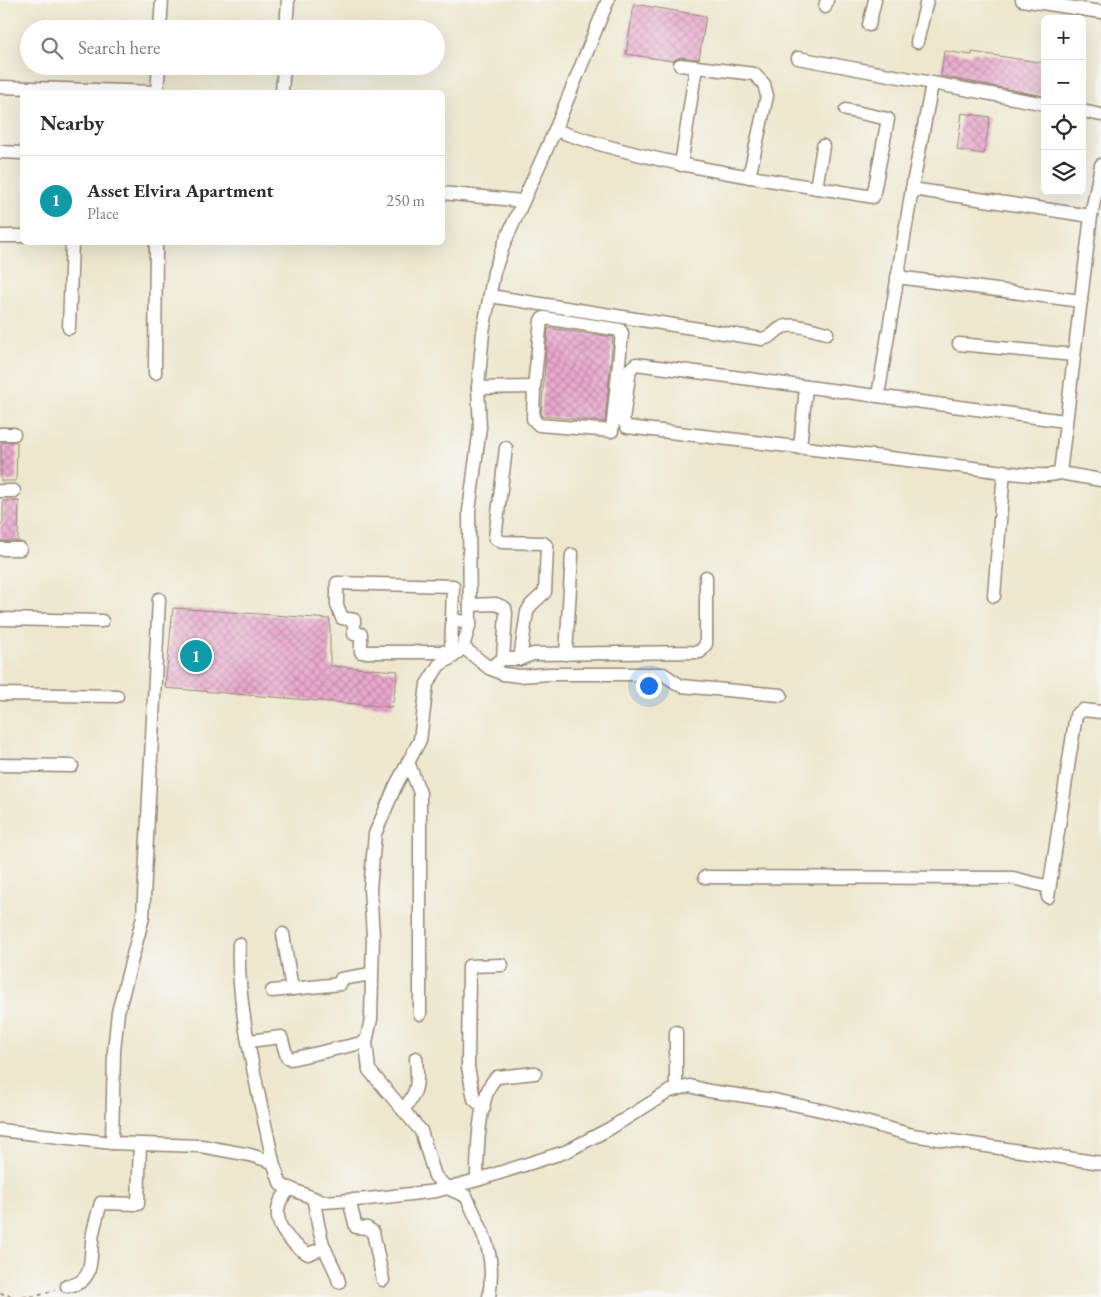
<!DOCTYPE html>
<meta charset="utf-8">
<style>
:root{--surface:#fff;--page:#f2f2f3;--text:#2b2b33;--muted:#7c7c81;--line:#e1e1e2;--accent:#111827}
body{margin:0;font-family:"EB Garamond",serif;background:var(--page);color:var(--text)}
.controls{position:absolute;right:15px;top:15px;display:grid;overflow:hidden;border-radius:8px;box-shadow:0 5px 20px #0002}
.controls button{width:45px;height:45px;display:grid;place-items:center;padding:0;border:0;border-bottom:1px solid var(--line);background:var(--surface);color:var(--text);font:25px sans-serif}
.you{position:absolute;left:648px;top:685px;width:18px;height:18px;margin:-12px;border:4px solid #fff;border-radius:50%;background:#1a73e8;box-shadow:0 0 0 8px #1a73e833}
.badge{display:grid;place-items:center;width:32px;height:32px;border-radius:50%;background:var(--accent);color:#fff;font-size:16px;font-weight:700}
.pin{position:absolute;translate:-50% -50%;border:2px solid #fff;box-shadow:0 1px 5px #0006}
.list{margin:0;padding:0;list-style:none}
h2{display:flex;justify-content:space-between;align-items:center;height:65px;margin:0;padding:0 20px;font-size:21px}
h2 small{font-size:16px;font-weight:400;color:var(--muted)}
.list li{display:grid;grid-template-columns:32px 1fr auto;gap:15px;align-items:center;box-sizing:border-box;height:90px;padding:0 20px;border-top:1px solid var(--line)}
.list b{display:block;font-size:19px;white-space:nowrap}
.list p{margin:0;font-size:16px;white-space:nowrap;color:var(--muted)}
.list em{font-size:16px;font-style:normal;color:var(--muted)}
.icon{flex:none;width:28px;height:28px;fill:none;stroke:currentColor;stroke-width:2;stroke-linecap:round;stroke-linejoin:round}
.map{position:relative;flex:none;width:1101px;height:1297px;overflow:hidden}
.search{position:absolute;background:var(--surface);box-shadow:0 5px 20px #0002;left:20px;top:20px;width:425px;height:55px;display:flex;align-items:center;gap:12px;box-sizing:border-box;padding:0 18px;border-radius:28px;color:var(--muted);font-size:19px}
.panel{position:absolute;background:var(--surface);box-shadow:0 5px 20px #0002;left:20px;top:90px;width:425px;height:155px;border-radius:8px}
.map>svg:first-child{display:block}
</style>
<div class="map">
<svg width="1101" height="1297" viewBox="0 0 1101 1297">
<defs>
<pattern id="building-cross-hatch" width="8" height="8" patternUnits="userSpaceOnUse" patternTransform="scale(1.25)"><rect width="8" height="8" fill="#e9a9cd"/><path d="M0 0l8 8M0 8l8-8" fill="none" stroke="#be8aa6"/></pattern>
</defs>
<rect width="100%" height="100%" fill="#f6f6f2"/>
<filter id="ink" filterUnits="userSpaceOnUse"><feTurbulence type="fractalNoise" baseFrequency=".02" numOctaves="2"/><feDisplacementMap in="SourceGraphic" scale="10" xChannelSelector="R" yChannelSelector="G"/><feConvolveMatrix kernelMatrix="1 2 1 2 8 2 1 2 1" color-interpolation-filters="sRGB"/></filter>
<filter id="wash" filterUnits="userSpaceOnUse"><feTurbulence type="fractalNoise" baseFrequency=".0096" numOctaves="4" result="noise"/><feDisplacementMap in="SourceGraphic" scale="20" xChannelSelector="R" yChannelSelector="G"/><feGaussianBlur stdDeviation="1.12" result="paint"/><feColorMatrix in="noise" values="0 0 0 0 0 0 0 0 0 0 0 0 0 0 0 0 0 1.4 0 .05"/><feComposite in="paint" operator="in"/></filter>
<g filter="url(#wash)">
<rect width="100%" height="100%" fill="#ede7ce"/>
<g id="blocks">
<g fill="url(#building-cross-hatch)">
<path d="M634 4 706 16 699 59 680 57 673 61 626 54Z"/>
<path d="M944 51 972 55V52L1045 63 1044 96 941 76Z"/>
<path d="M962 113 990 117 984 154 957 150Z"/>
<path d="M548 328 613 337 605 422 541 416Z"/>
<path d="M1 442H17L16 481H1Z"/>
<path d="M3 501H19L18 541H0V524L3 523Z"/>
<path d="M173 608 330 619V666L398 671 392 707 165 688Z"/>
</g>
</g>
</g>
<g filter="url(#ink)">
<use href="#blocks" fill-opacity="0" stroke="#948876" stroke-width="1"/>
<g fill="none" stroke-linecap="round" stroke-linejoin="round">
<g stroke="#948876" stroke-width="15">
<g id="minor">
<path d="M1022 0 1101 12"/>
<path d="M825 7 827 0"/>
<path d="M869 25 875 0"/>
<path d="M160 29 162 0"/>
<path d="M286 29 288 0"/>
<path d="M917 42 927 0"/>
<path d="M798 58 1045 104"/>
<path d="M680 65 754 74 764 84 767 96 749 177"/>
<path d="M0 87 157 92"/>
<path d="M157 92 159 66"/>
<path d="M282 92 284 66"/>
<path d="M1082 111 1101 115"/>
<path d="M555 130C658 166 766 179 873 197L888 119 846 110"/>
<path d="M0 152 22 153"/>
<path d="M681 165 696 67"/>
<path d="M816 188 823 146"/>
<path d="M912 189 1091 216"/>
<path d="M442 193 523 201"/>
<path d="M0 236H22"/>
<path d="M897 277 1081 301"/>
<path d="M490 296 762 339C776 336 773 331 783 327 794 322 816 331 827 333"/>
<path d="M544 318 620 330 622 333 612 431 539 425 533 419 534 387 541 320Z"/>
<path d="M69 328 72 242"/>
<path d="M959 344 1074 355"/>
<path d="M155 373 156 242"/>
<path d="M478 388 534 387"/>
<path d="M878 396 912 189 932 84"/>
<path d="M1065 421 636 364 630 369 623 420 627 427C737 440 848 453 958 466 980 468 1042 480 1060 473L1091 216 1101 165"/>
<path d="M0 434H14"/>
<path d="M506 448 495 538 502 542 543 543 547 546 545 592 531 605 527 612 520 659"/>
<path d="M800 448 806 387"/>
<path d="M1060 473 1101 480"/>
<path d="M0 491H14"/>
<path d="M0 549H20"/>
<path d="M994 596 1004 471"/>
<path d="M470 605 496 604 505 608 506 613 503 659"/>
<path d="M0 619 102 621"/>
<path d="M452 620 451 652H361V634H354V620L342 618 337 605V583L453 586 452 620 470 623"/>
<path d="M463 647 489 668 503 674 519 676 550 674H663L681 686 781 695"/>
<path d="M566 654 572 555"/>
<path d="M489 668 503 659H520L533 654 700 652 706 644V577"/>
<path d="M0 694 117 696"/>
<path d="M408 762 420 793V1014"/>
<path d="M0 765 72 766"/>
<path d="M705 877 1013 878 1049 887"/>
<path d="M1048 897 1076 715 1083 710 1101 712"/>
<path d="M283 934 292 989"/>
<path d="M239 944C236 1010 260 1096 273 1162"/>
<path d="M272 991 340 984 341 979 371 974"/>
<path d="M249 1041 281 1037 287 1057 291 1059 366 1042"/>
<path d="M676 1088V1032"/>
<path d="M484 1108 474 1099 468 1067 469 966 502 965"/>
<path d="M403 1110C419 1091 418 1082 416 1058"/>
<path d="M0 1130 112 1143 201 1146 250 1155 273 1162 281 1185 323 1202 368 1199 436 1191 477 1180 565 1152 609 1129 670 1091 690 1086 709 1091 774 1100 825 1111 912 1135 1101 1163"/>
<path d="M112 1143 114 1051 118 1012 143 917 159 599"/>
<path d="M477 1180C477 1156 478 1092 497 1077L535 1073"/>
<path d="M290 1188C287 1193 280 1199 279 1205 273 1227 292 1244 308 1254L324 1248"/>
<path d="M313 1198C317 1214 318 1233 325 1249 330 1262 335 1267 339 1282"/>
<path d="M349 1200 356 1227 367 1228 373 1232 383 1280"/>
<path d="M67 1286C97 1283 89 1255 93 1233 95 1223 98 1213 101 1203L138 1204 140 1145"/>
<path d="M489 1297C496 1253 484 1235 466 1196L447 1188 435 1176 421 1131 369 1070 366 1042 371 1019 373 936 370 889 375 834 395 787 420 740 427 684 439 665 454 656 463 647 470 623 469 511 480 427 478 388 483 332 494 272 504 244 555 130 608 0"/>
</g>
</g>
<g stroke="#948876" stroke-width="2" stroke-dasharray="4 4" stroke-linecap="butt">
<path d="M0 1293 15 1297"/>
<path d="M23 1297 37 1296 55 1290"/>
</g>
<use href="#minor" stroke="#fff" stroke-width="12"/>
</g>
</g>
</svg>
<div class="controls">
<button>+</button>
<button>−</button>
<button><svg class="icon" aria-label="locate" viewBox="0 0 24 24"><circle cx="12" cy="12" r="6"/><path d="M12 2v4M12 18v4M2 12h4M18 12h4"/></svg></button>
<button><svg class="icon" aria-label="layers" viewBox="0 0 24 24"><path d="M12 4l9 5-9 5-9-5zM3 14l9 5 9-5"/></svg></button>
</div>
<div class="you"></div>
<div class="pin badge" style="left:196px;top:656px;background:#0f9aa8">1</div>
<div class="search"><svg class="icon" aria-label="search" viewBox="0 0 24 24"><circle cx="10" cy="10" r="6"/><path d="M15 15l6 6"/></svg>Search here</div>
<section class="panel">
<h2>Nearby<small></small></h2>
<ul class="list">
<li><span class="badge" style="background:#0f9aa8">1</span><div><b>Asset Elvira Apartment</b><p>Place</p></div><em>250 m</em></li>
</ul>
</section>
</div>
